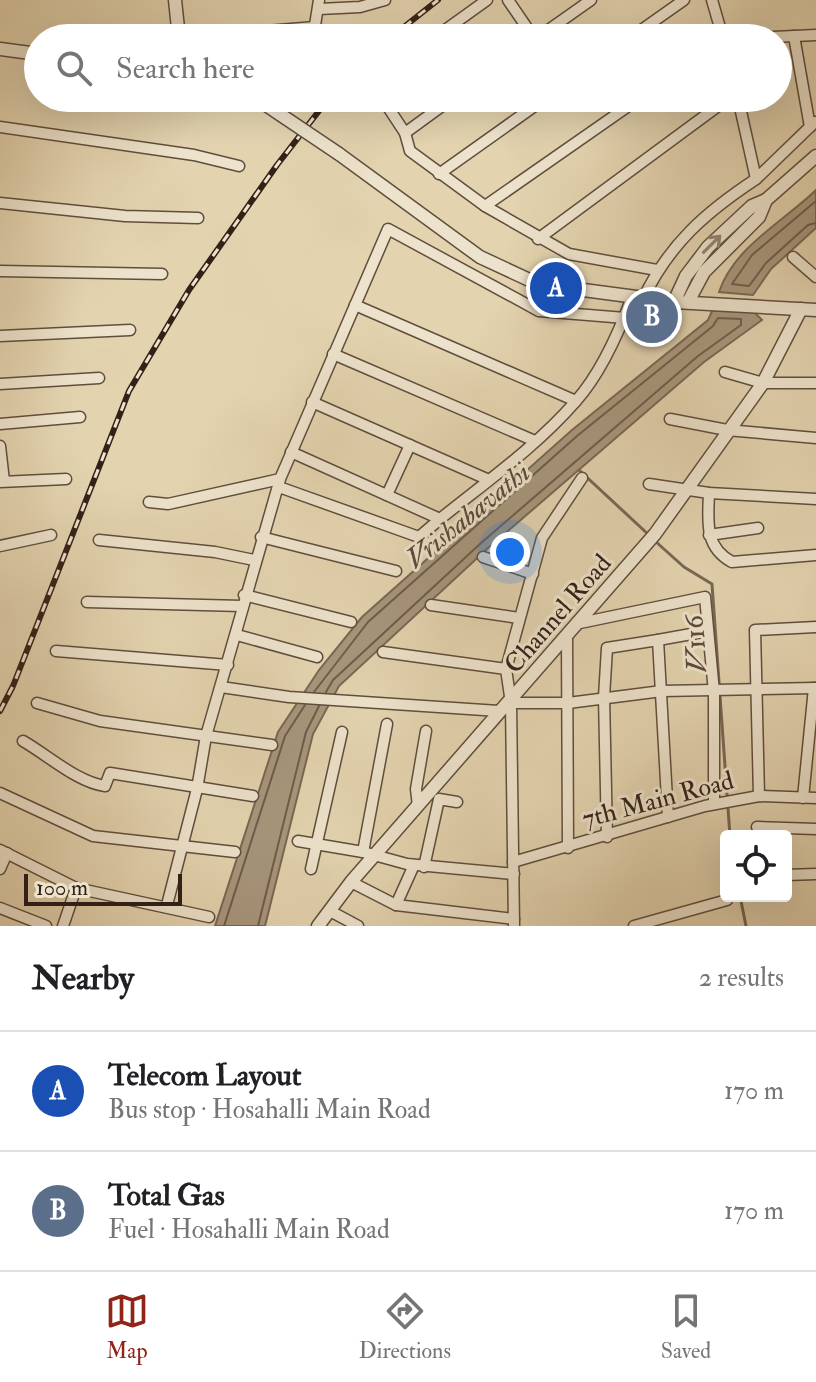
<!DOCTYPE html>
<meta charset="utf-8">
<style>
:root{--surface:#fff;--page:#f6f6f6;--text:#202124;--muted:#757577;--line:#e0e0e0;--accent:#8f2418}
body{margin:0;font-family:"IM FELL Double Pica",serif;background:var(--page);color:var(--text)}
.controls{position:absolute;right:24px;bottom:24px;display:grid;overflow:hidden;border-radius:8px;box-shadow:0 8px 32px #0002}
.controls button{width:72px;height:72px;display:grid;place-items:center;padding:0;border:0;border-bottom:2px solid var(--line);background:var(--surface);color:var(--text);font:40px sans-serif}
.scale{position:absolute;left:24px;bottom:20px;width:158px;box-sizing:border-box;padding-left:8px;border:4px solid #332118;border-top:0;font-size:22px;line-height:28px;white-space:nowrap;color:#332118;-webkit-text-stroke:6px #ede2cb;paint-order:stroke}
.you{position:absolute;left:510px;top:552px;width:28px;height:28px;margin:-20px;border:6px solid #fff;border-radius:50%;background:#1a73e8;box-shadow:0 0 0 12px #1a73e833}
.badge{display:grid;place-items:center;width:52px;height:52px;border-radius:50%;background:var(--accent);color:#fff;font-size:26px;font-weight:700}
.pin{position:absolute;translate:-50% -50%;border:4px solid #fff;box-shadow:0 2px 8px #0006}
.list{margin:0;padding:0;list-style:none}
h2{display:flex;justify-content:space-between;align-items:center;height:104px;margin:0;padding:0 32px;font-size:34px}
h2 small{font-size:26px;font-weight:400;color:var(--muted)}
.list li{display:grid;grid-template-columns:52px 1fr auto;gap:24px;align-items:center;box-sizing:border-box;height:120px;padding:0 32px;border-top:2px solid var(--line)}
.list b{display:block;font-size:30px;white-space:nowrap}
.list p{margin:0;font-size:26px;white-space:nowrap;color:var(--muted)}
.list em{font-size:26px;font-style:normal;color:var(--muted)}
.icon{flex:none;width:44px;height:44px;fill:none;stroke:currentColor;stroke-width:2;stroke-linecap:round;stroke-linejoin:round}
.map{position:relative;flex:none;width:816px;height:926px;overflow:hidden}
.search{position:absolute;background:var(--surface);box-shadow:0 8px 32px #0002;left:24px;right:24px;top:24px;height:88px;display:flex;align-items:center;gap:20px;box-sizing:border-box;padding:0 28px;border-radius:44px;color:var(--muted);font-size:30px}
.sheet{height:344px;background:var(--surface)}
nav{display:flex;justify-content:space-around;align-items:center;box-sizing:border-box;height:112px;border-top:2px solid var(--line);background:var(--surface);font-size:22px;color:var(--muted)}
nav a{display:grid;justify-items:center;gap:4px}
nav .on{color:var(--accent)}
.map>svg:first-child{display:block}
</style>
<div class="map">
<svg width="816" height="926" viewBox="0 0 816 926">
<rect width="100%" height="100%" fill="#e3d3af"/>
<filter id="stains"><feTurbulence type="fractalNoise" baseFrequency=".0025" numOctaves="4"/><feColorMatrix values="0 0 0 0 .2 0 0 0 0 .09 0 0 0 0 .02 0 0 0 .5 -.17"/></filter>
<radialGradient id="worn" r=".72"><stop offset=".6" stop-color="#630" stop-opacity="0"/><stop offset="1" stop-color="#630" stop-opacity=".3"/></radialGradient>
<g fill="#a7967c" stroke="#796754" stroke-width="2">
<path d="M816 190V228L771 269 753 295 719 292C734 247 783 222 816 190Z"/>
<path d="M713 309 752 310 762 320 704 362 487 549 339 686 313 734 265 926H215L278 732 319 670 362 617 572 430 708 320Z"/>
</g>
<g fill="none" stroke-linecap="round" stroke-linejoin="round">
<g stroke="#6d5c4a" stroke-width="2">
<path d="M816 201 752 255 732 284 749 286 766 263 808 225 816 223"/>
<path d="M314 692 368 622 577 436 713 326 718 318 741 319V325L698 356 481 543 333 680 326 692"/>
<path d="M224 926 285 736 305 705"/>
<path d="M258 926 306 732 319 706"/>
</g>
<g stroke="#796754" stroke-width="3">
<path d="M579 470 650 536"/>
<path d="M655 541 684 567 712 584 730 836"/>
<path d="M740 896 746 926"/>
</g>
<g stroke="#5f4e3e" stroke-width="13">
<g id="minor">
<path d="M508 0 534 38"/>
<path d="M712 0 723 38"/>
<path d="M319 9 360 7 385 0"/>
<path d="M794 36 810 127"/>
<path d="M183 38 315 27"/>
<path d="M313 38 319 0"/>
<path d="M434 38 487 0"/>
<path d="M537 38 591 0"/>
<path d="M630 38 684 0"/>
<path d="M752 38 816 35"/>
<path d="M382 98 405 133 410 151 485 206 569 254 657 270"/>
<path d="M0 127 194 155 239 166"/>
<path d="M405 133 453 98"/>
<path d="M439 174 546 98"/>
<path d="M756 179 815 122"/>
<path d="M0 203 125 216 198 218"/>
<path d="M485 206 640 98"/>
<path d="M538 239 729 98"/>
<path d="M793 257 816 277"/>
<path d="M0 271 162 274"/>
<path d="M643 299C669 244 706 212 756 179L738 98"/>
<path d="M355 305 576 401"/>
<path d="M0 336 130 330"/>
<path d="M333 354 535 441"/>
<path d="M725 372 763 383H816"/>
<path d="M0 384 99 378"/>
<path d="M312 402 489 480"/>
<path d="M670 419 727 430 816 438"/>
<path d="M0 424 80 417"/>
<path d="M0 446 4 481"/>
<path d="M291 452 440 519C486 482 537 446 576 401 601 373 619 332 632 297"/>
<path d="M0 482 66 479"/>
<path d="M649 484 709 493 816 499"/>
<path d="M279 487 419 537 440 519"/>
<path d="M709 493C708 521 704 547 732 562L816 555"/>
<path d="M387 495 410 445"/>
<path d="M149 502 168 504 280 479"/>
<path d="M709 535 758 528"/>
<path d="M261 537 396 571"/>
<path d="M99 540 215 552 254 560"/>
<path d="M0 546 51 535"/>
<path d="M483 557 533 574"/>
<path d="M244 595 351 622"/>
<path d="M87 602 242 606"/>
<path d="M431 605 519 618"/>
<path d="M580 623 705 597 714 692V804"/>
<path d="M237 635 317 657"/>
<path d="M567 637 568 848"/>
<path d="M56 651 228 665"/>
<path d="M383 652 506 669"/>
<path d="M221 687 289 697 499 711"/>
<path d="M37 703 100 721 272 745"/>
<path d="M511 703H568L662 691 816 688"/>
<path d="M23 741C49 756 77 782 105 786L110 773 253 796"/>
<path d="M0 793 93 836 235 852"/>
<path d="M759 796 755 630 816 627"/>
<path d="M803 798 814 688"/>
<path d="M418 806 416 789 426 731"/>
<path d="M668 817 658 640 708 631"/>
<path d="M757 827 816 829"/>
<path d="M607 837 604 697 607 648 658 640"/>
<path d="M298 841 363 852 407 864 514 874"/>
<path d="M0 850 76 888 209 917"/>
<path d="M363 852 387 724"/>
<path d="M513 862 705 806 759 796 816 798"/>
<path d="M424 867 439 799 457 802"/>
<path d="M0 869 7 853"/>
<path d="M311 869 342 732"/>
<path d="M786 875 816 874"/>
<path d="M351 882 396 905 514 919"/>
<path d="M167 905 197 789 206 736 280 479 388 229 539 311 625 318"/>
<path d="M396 905 414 865"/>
<path d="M0 908 46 926"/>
<path d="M330 911 358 926"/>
<path d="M63 926 76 888"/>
<path d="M514 926 511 703 506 669 542 538 582 478"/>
<path d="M634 926 727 900"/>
</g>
</g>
<g stroke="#5f4e3e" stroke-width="15">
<g id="tertiary">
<path d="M175 0 179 38"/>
<path d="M0 49 38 54"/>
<path d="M256 98 281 115"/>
<path d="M339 154 480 257 538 284 674 302 816 310"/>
<path d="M674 302 686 276 708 247 752 206 766 200 816 156"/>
<path d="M688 302 704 272 759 217 766 200"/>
<path d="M318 926 351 882 655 534 763 383 801 309"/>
</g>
</g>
<use href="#minor" stroke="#ede2cb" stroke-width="10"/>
<use href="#tertiary" stroke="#ede2cb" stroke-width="12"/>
<g stroke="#332118" stroke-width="6">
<g id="rail">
<path d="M390 38 438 0"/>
<path d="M0 711 13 686 129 391 189 290 277 165 329 98"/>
</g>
</g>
<use href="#rail" stroke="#ede2cb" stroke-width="3" stroke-dasharray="9" stroke-linecap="butt"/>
<g stroke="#5f4e3e" stroke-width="15" stroke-linecap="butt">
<path id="tertiary-bridge" d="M281 115 339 154"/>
</g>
<use href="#tertiary-bridge" stroke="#ede2cb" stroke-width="12"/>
</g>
<defs><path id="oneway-shaft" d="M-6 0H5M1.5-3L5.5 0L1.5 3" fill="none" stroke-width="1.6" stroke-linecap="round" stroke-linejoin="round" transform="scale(2)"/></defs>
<use stroke="#908272" href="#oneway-shaft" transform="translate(712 244) rotate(-45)"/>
<g text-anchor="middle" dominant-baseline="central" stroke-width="6" stroke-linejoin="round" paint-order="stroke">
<g font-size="26" fill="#332118" stroke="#ede2cb">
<text transform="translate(558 614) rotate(-49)">Channel Road</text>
<text transform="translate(658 800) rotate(-15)">7th Main Road</text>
</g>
<g font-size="28" font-style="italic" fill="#5c4a3b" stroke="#ede2cb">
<text transform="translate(468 516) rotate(-39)">Vrishabavathi</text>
<text transform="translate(696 644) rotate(-94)">V116</text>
</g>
</g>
<rect width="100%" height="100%" filter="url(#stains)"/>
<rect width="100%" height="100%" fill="url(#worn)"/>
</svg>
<div class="controls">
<button><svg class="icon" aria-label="locate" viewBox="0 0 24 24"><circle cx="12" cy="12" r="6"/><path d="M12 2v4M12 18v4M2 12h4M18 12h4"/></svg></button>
</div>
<div class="scale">100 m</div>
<div class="you"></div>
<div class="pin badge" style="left:556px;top:288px;background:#1a4fb4">A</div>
<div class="pin badge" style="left:652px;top:317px;background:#5c6f8a">B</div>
<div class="search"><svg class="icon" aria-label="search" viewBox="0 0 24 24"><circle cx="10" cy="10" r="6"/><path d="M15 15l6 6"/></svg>Search here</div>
</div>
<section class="sheet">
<h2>Nearby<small>2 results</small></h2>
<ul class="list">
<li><span class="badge" style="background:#1a4fb4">A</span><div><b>Telecom Layout</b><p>Bus stop · Hosahalli Main Road</p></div><em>170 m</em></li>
<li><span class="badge" style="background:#5c6f8a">B</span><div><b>Total Gas</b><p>Fuel · Hosahalli Main Road</p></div><em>170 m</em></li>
</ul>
</section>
<nav>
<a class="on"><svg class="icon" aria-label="map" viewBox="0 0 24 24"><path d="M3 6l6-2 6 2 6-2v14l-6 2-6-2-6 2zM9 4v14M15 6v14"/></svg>Map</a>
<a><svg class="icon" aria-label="directions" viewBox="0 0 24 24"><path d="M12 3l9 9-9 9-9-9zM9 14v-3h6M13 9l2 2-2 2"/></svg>Directions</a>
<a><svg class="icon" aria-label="saved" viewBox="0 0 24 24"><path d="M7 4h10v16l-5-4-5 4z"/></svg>Saved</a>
</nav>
